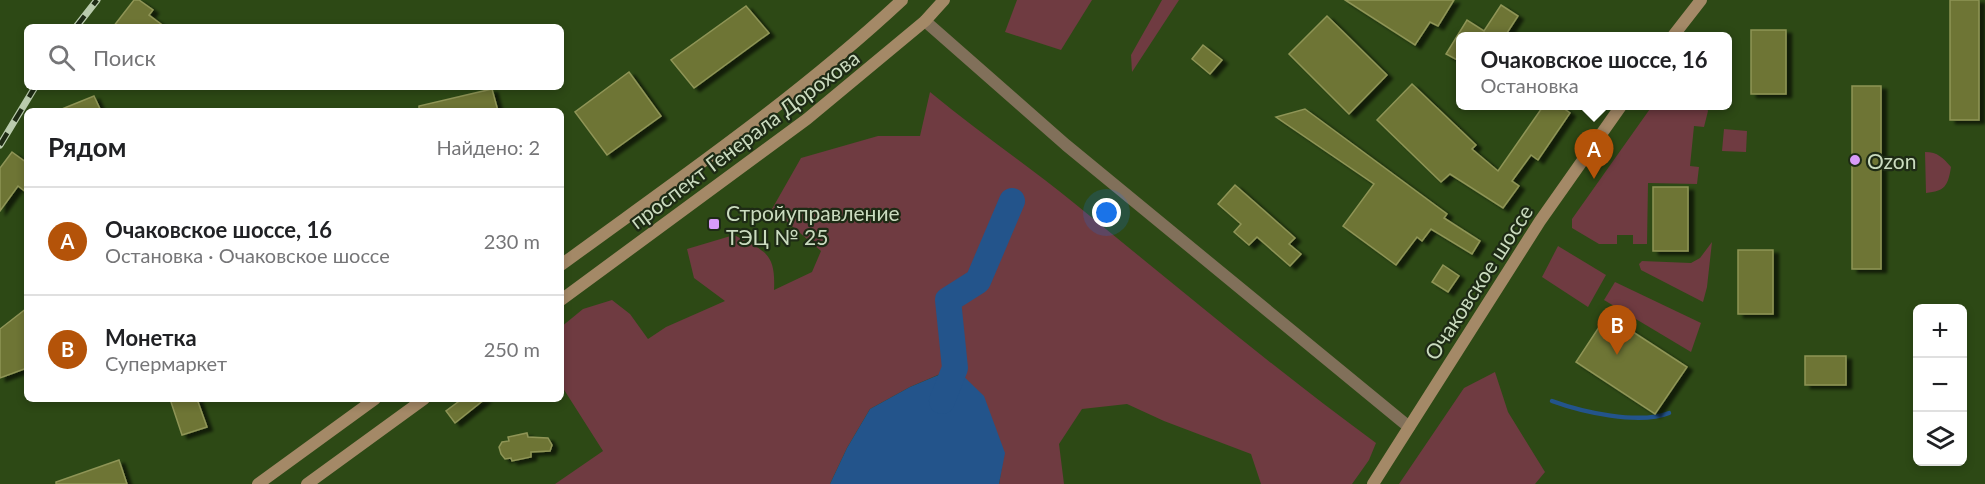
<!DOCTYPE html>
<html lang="ru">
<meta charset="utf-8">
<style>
:root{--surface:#fff;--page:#f6f6f6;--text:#202124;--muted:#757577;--line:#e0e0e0;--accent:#b45309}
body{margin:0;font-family:Lato,sans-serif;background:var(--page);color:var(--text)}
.controls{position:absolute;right:18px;bottom:18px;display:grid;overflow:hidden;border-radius:9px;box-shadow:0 3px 9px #0003}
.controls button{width:54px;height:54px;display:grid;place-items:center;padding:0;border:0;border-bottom:2px solid var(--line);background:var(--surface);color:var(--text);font:30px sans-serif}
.you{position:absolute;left:1107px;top:213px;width:21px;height:21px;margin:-15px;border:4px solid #fff;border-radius:50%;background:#1a73e8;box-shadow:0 0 0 9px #1a73e833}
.badge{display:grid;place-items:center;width:39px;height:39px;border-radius:50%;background:var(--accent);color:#fff;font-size:20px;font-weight:700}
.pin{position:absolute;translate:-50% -50px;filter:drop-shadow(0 2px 3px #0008)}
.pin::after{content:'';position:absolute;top:32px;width:21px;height:18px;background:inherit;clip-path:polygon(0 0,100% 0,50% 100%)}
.popup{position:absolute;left:1456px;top:32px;width:276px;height:78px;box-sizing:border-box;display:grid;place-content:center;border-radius:9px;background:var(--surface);filter:drop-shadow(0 2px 4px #0005);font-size:20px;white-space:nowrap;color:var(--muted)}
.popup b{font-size:22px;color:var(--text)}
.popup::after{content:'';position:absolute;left:50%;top:100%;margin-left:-12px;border:12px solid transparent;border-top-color:var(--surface)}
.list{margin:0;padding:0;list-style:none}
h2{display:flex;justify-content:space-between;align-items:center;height:78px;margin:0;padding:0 24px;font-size:26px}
h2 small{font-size:20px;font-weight:400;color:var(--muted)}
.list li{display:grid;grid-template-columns:39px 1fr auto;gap:18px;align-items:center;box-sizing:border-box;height:108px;padding:0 24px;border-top:2px solid var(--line)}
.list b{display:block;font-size:22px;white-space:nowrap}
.list p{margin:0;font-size:20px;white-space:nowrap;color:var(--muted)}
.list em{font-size:20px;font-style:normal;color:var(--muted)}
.icon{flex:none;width:33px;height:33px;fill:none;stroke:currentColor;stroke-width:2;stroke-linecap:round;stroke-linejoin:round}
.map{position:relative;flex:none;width:1985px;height:484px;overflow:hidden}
.search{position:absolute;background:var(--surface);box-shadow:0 3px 9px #0003;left:24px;top:24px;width:540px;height:66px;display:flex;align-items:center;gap:15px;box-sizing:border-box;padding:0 21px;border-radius:9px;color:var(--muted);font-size:22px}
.panel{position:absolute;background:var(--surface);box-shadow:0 3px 9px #0003;left:24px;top:108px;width:540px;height:294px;border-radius:9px}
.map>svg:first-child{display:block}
</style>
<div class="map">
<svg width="1985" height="484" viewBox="0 0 1985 484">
<defs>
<filter id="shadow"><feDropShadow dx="5.5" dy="3.5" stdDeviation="1.5" flood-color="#0009"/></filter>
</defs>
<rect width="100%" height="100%" fill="#2d4915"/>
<g fill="#6f3b41">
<path d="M1017 0H1092L1061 50 1005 32Z"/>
<path d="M1162 0H1179L1132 72 1131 55Z"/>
<path d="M930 92C977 131 1027 165 1074 203 1174 284 1272 367 1376 443L1369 460 1352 484H1261L1251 454 1164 421 1127 404 1082 409 1059 444 1064 484H999L1004 453 954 368 910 387 870 409 847 448 830 484H555L603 451 561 385V327L583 309 612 300 630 314 648 339 666 327 725 301 694 278 687 249 734 235C764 251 776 252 774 290L812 272 821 251 772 209 801 158 878 136H920Z"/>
<path d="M1652 106H1706L1708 111 1704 127 1694 126 1690 166 1699 167 1697 184 1648 183 1647 244H1633V235H1617V244H1599L1572 228V219Z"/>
<path d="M1724 129 1747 131 1746 152 1722 151Z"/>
<path d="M1925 152C1938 152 1943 158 1951 167 1948 186 1945 191 1926 193Z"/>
<path d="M1712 242 1707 287 1703 302 1641 270 1639 264 1642 261 1691 263 1700 258Z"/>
<path d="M1558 246 1606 275 1588 307 1542 277Z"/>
<path d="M1615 282 1701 323 1691 352 1604 300Z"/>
<path d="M1495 372 1508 412 1545 472 1535 484H1399L1464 388Z"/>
</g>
<path fill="#23548b" d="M955 368 984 396 1005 453 999 484H830L847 448 870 409 910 387Z"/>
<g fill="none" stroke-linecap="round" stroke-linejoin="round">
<path stroke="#23548b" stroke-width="4.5" d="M1552 401C1582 412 1639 425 1669 413"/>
<path stroke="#23548b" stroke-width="26" d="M942 401 955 368 948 300 978 281 1012 201"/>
</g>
<g fill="#6e7436" stroke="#8f9556" stroke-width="1.5" filter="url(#shadow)">
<path d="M134 0H139L153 10 149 15 165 27H113Z"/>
<path d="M1345 0H1454L1438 26 1430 22 1415 45Z"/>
<rect x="1950" y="0" width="29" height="120"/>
<path d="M1501 5 1518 16 1505 36H1461V62L1446 54 1467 20 1484 31Z"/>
<path d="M746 6 769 33 694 88 671 60Z"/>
<path d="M1327 16 1387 75 1349 114 1289 54Z"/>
<rect x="1751" y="30" width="35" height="64"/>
<path d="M1203 45 1222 60 1210 74 1192 59Z"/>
<path d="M629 72 661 116 607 155 575 112Z"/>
<path d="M1412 84 1476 145 1472 149 1498 171 1544 105H1559L1570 113 1538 160 1531 155 1512 181 1519 186 1503 208 1450 174 1441 182 1377 120Z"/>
<rect x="1852" y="86" width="29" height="183"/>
<path d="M492 89 498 111H419V106Z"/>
<path d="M94 96 101 111H57Z"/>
<path d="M1305 109 1447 214 1444 218 1480 241 1472 254 1431 229 1422 241 1417 237 1396 265 1343 226 1374 184 1276 117Z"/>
<path d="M12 152 27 163V193L18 186 0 211V168Z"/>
<path d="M1235 185 1295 238 1289 244 1301 254 1290 266 1257 237 1249 245 1234 232 1241 224 1218 204Z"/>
<rect x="1653" y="187" width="35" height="64"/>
<rect x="1738" y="250" width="35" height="64"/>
<path d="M1443 265 1459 276 1448 292 1432 282Z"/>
<path d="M27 308V368L0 378V329Z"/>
<path d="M1607 315 1687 367 1655 414 1576 362Z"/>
<rect x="1805" y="356" width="41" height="29"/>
<path d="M170 399H197L207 427 182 435Z"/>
<path d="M462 399H485L455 423 446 411Z"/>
<path d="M527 433 528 437 548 438 552 445 550 451 531 452V457L512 461 511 458 505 459 501 454 499 447 502 442 509 441 508 437Z"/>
<path d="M119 460 127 484H56V482Z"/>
</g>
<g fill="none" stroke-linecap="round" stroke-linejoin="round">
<path stroke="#81705a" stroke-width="12" d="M925 21 1066 145 1409 427"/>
<g stroke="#a48967" stroke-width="12">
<path d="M1673 36 1701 0"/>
<path d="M561 265C677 180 797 98 902 0"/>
<path d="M561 300 807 119 925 21 944 0"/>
<path d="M258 484 375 399"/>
<path d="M307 484 424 399"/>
<path d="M1373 484 1540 221 1621 106"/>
</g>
<g stroke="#b9cbad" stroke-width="7">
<g id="rail">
<path d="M76 27 97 0"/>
<path d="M0 145 35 87"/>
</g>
</g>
<use href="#rail" stroke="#1e2b15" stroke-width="4.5" stroke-dasharray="14" stroke-linecap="butt"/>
</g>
<g fill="#d89bf8" stroke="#1e2b15" stroke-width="2">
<circle cx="1855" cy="160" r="6"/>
<rect x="708" y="218" width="12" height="12" rx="3"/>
</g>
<g text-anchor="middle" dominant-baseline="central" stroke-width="4.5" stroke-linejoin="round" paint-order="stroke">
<g font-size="21" fill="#cadbbf" stroke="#1e2b15">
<text transform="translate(744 139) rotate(-37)">проспект Генерала Дорохова</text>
<text transform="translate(1478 282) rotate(-57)">Очаковское шоссе</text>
</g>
<g font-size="21" fill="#cadbbf" stroke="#1e2b15" text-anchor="start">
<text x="1867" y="160">Ozon</text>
<text x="726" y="212">Стройуправление<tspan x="726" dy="24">ТЭЦ № 25</tspan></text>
</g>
</g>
</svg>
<div class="controls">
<button>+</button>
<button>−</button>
<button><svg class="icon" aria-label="layers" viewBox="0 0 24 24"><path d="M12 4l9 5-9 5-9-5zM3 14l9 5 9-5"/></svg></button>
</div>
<div class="you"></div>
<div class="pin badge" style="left:1594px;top:179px">A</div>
<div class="popup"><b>Очаковское шоссе, 16</b>Остановка</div>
<div class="pin badge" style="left:1617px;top:355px">B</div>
<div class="search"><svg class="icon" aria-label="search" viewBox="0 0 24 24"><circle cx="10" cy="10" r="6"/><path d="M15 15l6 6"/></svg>Поиск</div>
<section class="panel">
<h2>Рядом<small>Найдено: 2</small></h2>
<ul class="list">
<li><span class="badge">A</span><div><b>Очаковское шоссе, 16</b><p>Остановка · Очаковское шоссе</p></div><em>230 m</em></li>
<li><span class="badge">B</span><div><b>Монетка</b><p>Супермаркет</p></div><em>250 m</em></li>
</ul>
</section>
</div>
